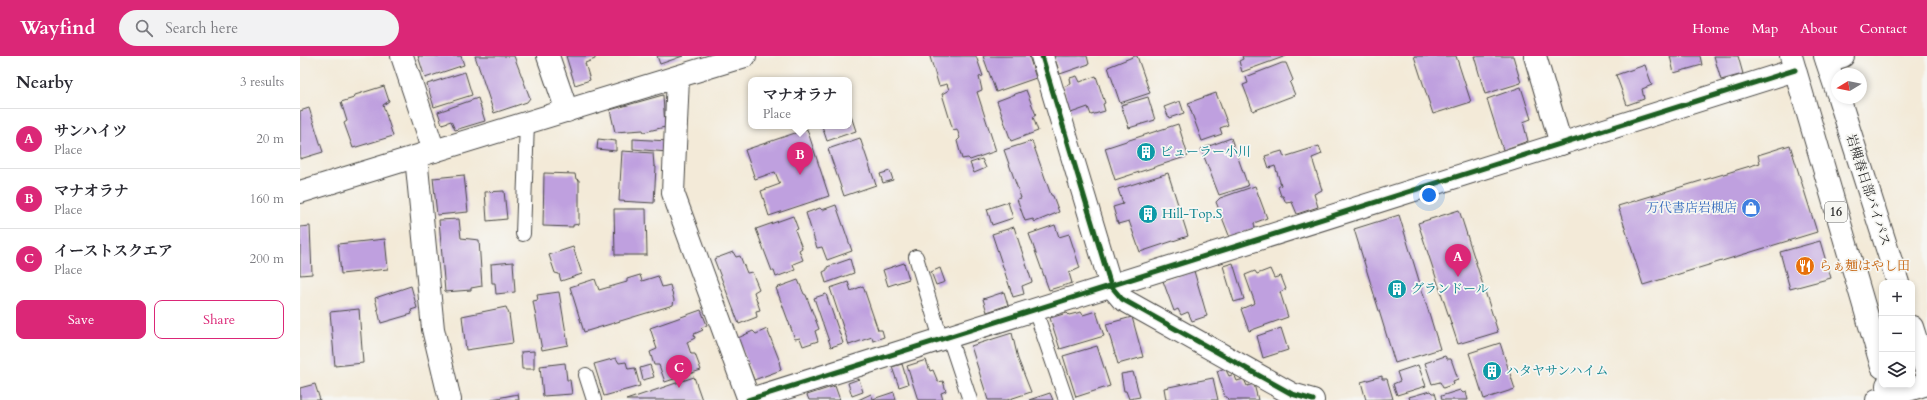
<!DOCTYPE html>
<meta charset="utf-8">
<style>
:root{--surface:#fff;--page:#f2f2f3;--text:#2b2b33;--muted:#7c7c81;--line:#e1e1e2;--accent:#db2777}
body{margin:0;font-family:Cardo,"Noto Serif JP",serif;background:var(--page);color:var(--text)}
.controls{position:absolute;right:12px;bottom:12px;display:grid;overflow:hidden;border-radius:8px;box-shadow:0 2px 6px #0003}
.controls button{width:36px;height:36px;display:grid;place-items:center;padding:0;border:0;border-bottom:1px solid var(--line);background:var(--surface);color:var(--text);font:20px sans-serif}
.compass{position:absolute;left:1531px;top:12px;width:36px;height:36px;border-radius:50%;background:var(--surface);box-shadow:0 2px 6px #0003;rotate:260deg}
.you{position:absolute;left:1129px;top:139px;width:14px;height:14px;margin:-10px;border:3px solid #fff;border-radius:50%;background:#1a73e8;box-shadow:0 0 0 6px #1a73e833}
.badge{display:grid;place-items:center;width:26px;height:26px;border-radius:50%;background:var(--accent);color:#fff;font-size:13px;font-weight:700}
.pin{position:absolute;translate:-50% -33px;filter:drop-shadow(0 1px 2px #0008)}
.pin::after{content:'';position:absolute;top:21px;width:14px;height:12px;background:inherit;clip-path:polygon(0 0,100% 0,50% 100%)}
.popup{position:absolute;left:448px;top:21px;width:104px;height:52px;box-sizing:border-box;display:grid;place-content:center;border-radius:8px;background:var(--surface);filter:drop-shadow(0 1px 3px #0005);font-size:13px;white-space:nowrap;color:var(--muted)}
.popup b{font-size:15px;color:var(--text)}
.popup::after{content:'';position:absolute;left:50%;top:100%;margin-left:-8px;border:8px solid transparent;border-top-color:var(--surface)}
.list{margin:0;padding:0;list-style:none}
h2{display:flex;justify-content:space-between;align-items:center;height:52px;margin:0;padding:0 16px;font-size:17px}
h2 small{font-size:13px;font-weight:400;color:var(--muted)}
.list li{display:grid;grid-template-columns:26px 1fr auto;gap:12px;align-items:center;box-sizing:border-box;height:60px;padding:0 16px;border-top:1px solid var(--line)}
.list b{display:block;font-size:15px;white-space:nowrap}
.list p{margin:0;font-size:13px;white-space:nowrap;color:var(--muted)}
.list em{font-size:13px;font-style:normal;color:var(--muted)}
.actions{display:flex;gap:8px;padding:12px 16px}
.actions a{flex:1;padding:9px 0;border:1px solid var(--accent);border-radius:8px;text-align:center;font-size:14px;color:var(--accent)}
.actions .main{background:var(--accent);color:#fff}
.icon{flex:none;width:22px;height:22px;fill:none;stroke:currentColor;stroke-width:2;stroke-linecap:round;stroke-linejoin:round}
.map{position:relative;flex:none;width:1627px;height:344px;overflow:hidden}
header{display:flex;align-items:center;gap:24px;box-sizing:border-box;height:56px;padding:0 20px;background:var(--accent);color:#fff}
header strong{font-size:19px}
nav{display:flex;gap:22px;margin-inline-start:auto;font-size:14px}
.search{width:280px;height:36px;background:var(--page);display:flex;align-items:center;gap:10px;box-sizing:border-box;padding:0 14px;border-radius:22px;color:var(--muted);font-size:15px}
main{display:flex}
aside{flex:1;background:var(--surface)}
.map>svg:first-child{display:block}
</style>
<header>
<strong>Wayfind</strong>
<div class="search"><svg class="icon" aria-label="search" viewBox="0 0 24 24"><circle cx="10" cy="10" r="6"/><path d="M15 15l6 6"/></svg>Search here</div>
<nav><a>Home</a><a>Map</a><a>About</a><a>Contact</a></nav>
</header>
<main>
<aside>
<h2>Nearby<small>3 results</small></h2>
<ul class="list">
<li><span class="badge">A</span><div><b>サンハイツ</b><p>Place</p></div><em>20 m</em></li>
<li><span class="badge">B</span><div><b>マナオラナ</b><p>Place</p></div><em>160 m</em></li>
<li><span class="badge">C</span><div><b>イーストスクエア</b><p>Place</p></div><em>200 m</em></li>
</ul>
<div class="actions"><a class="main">Save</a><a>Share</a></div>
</aside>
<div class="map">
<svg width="1627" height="344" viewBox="0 0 1627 344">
<rect width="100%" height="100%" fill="#f6f6f2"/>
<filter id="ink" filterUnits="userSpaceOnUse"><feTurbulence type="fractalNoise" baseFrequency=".025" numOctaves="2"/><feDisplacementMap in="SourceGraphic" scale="8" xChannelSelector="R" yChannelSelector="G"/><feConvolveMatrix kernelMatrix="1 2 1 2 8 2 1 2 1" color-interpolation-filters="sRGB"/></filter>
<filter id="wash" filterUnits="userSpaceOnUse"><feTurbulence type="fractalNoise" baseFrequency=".012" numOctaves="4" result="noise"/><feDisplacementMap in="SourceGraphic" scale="16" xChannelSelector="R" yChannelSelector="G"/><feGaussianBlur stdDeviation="0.9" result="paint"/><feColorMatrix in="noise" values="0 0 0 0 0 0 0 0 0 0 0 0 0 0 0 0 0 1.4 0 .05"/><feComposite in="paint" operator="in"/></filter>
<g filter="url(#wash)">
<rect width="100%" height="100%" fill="#f3ead8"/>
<g id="blocks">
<g fill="#bfa0df">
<path d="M118 0H161L164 9 125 22Z"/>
<path d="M175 0H214L230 42 227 46 194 57Z"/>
<path d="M266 0H295V3L285 7 290 24 275 29Z"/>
<path d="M357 0H383L360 8Z"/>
<path d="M632 0H676L683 20 679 21 682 34 677 36 696 95 670 104 668 102 662 103 657 85 660 82 657 73 653 74 642 38 649 34 647 28 639 30 630 1Z"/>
<path d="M683 0H729L736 22 696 36Z"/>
<path d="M754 0H787L789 8 760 18Z"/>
<path d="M835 0H837L850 37 820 47 808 11Z"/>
<path d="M942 0H986L942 16 939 5 943 3Z"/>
<path d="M1114 0H1156L1171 46 1133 58Z"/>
<path d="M1174 0H1213L1221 27 1185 38Z"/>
<path d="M1370 0H1400L1402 9 1374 17Z"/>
<path d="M1414 0H1438L1443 18 1421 24Z"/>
<path d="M982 7H986L993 24 990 27 995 39 953 55 943 29 948 27 946 21Z"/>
<path d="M1345 9 1352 29 1342 33 1344 43 1327 49 1316 19Z"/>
<path d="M165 16 172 39 134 51 127 28Z"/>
<path d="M777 20 780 26 796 20 805 47 803 48 805 55 791 59 788 51 771 57 763 31 771 28 770 22Z"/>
<path d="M84 30 89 45 83 49 93 80 53 92 44 67 47 65 41 46 54 42 55 39Z"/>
<path d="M1221 31 1231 63 1223 66 1228 85 1203 94 1187 43Z"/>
<path d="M726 34 736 59 733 61 738 75 711 85 697 45Z"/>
<path d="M916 37 928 69 920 72 922 78 902 85 888 47Z"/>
<path d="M363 39 365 71 344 76 343 74 315 76 310 54Z"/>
<path d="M848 41 855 64 829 72 821 49Z"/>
<path d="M178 42 185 65 155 74 151 65 142 68 138 56Z"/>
<path d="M880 45 884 57 869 62 864 51Z"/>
<path d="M9 52 23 96 0 103V55Z"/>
<path d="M549 54 556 75 527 85 522 70H549Z"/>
<path d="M878 68 888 100 815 124 805 92Z"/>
<path d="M507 73 529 140 469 160 461 135 480 128 475 116 455 123 445 94Z"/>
<path d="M560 82 576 129 544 140 528 93Z"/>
<path d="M931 82 948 130 919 139 901 93Z"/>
<path d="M298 83 316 85V95L297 93Z"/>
<path d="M333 83 368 85 367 96 333 93Z"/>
<path d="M732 85 751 139 753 140 759 156 735 166 733 163 725 165 717 143 721 142 704 94Z"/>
<path d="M1490 89 1517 176 1343 229 1318 150 1460 107 1458 99Z"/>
<path d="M1019 90 1022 98 1012 102 1022 134 1014 138 1018 151 997 158 992 146 986 147 983 140H981L978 131 981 129 975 110 969 112 965 100 982 95 984 101Z"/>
<path d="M322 95 353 97 354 110 356 111 354 147 319 145Z"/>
<path d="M682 103 686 112 674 117 670 107Z"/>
<path d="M590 115 593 124 583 127 580 118Z"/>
<path d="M244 117 275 118 276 123 279 124V168L273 169V171L243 170Z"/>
<path d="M868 117 888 180 840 196 829 165 818 168 813 151 823 148 818 133Z"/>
<path d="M164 119 168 156 137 159 133 122Z"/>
<path d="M955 130 967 162 954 167 955 172 930 182 916 146 920 142Z"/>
<path d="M204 135 207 163 187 165 185 136Z"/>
<path d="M708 146 713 162 692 169 687 153Z"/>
<path d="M536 149 552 195 527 204 522 191 517 192 506 157 520 152 522 154Z"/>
<path d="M314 153H346L347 199H315Z"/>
<path d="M1159 154 1198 276 1158 288 1118 167Z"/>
<path d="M1099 159 1140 293 1095 307 1054 173Z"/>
<path d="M493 160 498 173 495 174 502 192 499 194 503 204 493 208 495 214 476 221 474 215H472L456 173Z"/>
<path d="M159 163 161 182 179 184 182 230 171 232V234L145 236 139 164Z"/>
<path d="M755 169 759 181 769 178 780 212 769 217 772 227 749 234 729 178Z"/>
<path d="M10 170 12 218 0 219V171Z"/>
<path d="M714 171 732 226 722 230 724 238 713 241 692 178Z"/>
<path d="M85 183 88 213 41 218 38 188Z"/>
<path d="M1520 185 1531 222 1490 233 1480 196Z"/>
<path d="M273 191 282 218 261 225 259 218 255 217 249 199Z"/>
<path d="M433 196 436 201 440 200 447 217 452 216 459 233 454 236 460 254 456 255 457 261 439 268 414 203Z"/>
<path d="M550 203 554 217 526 227 523 216 527 214V211Z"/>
<path d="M213 206 215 236 196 238 195 227H192L191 208Z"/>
<path d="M604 207 609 223 588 230 583 214Z"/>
<path d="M933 207 944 243 934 246 923 210Z"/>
<path d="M640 212 645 226 636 229 631 216Z"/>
<path d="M970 213 974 222 981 220 986 233 980 236 988 261 949 275 941 253 955 247 945 219 955 215 957 218Z"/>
<path d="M894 215 907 260 892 265 888 256 881 259 878 253 874 255 863 225Z"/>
<path d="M340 219 342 225 358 220 362 231 370 229 374 244 373 249 284 276 270 231 295 223 299 234 327 226V223Z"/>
<path d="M498 224 504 238 506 239 519 273 515 275 518 285 503 290 500 282 495 283 476 232Z"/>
<path d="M548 226 551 235 563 230 578 274H582L584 281 573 285 572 281 549 289 530 232Z"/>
<path d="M111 230 117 252 111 254 112 258 81 267 75 242Z"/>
<path d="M259 236 268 289 242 294 233 245 238 244 237 239Z"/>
<path d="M704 236 708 249 687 256 683 243Z"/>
<path d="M526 238 543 287 531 291 514 242Z"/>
<path d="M206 251 209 258 213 287 166 294 162 260Z"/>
<path d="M59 253 63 307 35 310 30 256Z"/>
<path d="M401 254 407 269 401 272 403 274 394 278 395 282 387 286 391 298H395L401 314 365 326 359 309H354L350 296 357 293 350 272Z"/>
<path d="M796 255 804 280 760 293 750 262 767 257 769 259 781 256 783 259Z"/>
<path d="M832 261 843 301 818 308 806 268Z"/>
<path d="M981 272 988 294 963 302 957 280Z"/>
<path d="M467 273 480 306H479L481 314 454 324 438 282 453 275 456 278Z"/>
<path d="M712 277 718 303 731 336 707 344H688L671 290Z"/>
<path d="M1200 287 1215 333 1184 343 1169 297Z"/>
<path d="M797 290 810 330 776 341 763 300Z"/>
<path d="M234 295V313H222L221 296Z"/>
<path d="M1145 300 1147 303H1151L1158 323 1153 325 1154 328 1143 332 1140 326 1132 328 1125 307Z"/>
<path d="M316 302 319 307 326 306 328 313 335 312 340 330 304 340 294 308Z"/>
<path d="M626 304 630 315 633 314 638 326 643 325 646 335 641 337 643 344H618L607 310Z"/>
<path d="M265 307 267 324H270L272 338 243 340 240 310Z"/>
<path d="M602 308 608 328 599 331 592 311Z"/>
<path d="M350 309 354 321 343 324 340 312Z"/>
<path d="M1118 309 1126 330 1097 339 1093 328 1100 325 1097 316Z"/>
<path d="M925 312 929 320 934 318 937 325 944 323 947 330 954 328 958 344H928L927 341H925L917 315Z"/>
<path d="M833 316 840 341 829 343 826 335H824L821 318Z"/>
<path d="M1082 320V323H1087L1093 343 1066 344 1061 326Z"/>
<path d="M394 321 402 344H326Z"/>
<path d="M913 322 918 344H866L864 332Z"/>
<path d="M559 323 563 336 552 340 548 327Z"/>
<path d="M15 328 20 344H0V332Z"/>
<path d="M535 330 540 344H509L507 339Z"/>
<path d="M1160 334 1163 337 1166 336 1168 344H1142L1141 340Z"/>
<path d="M1130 335 1132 337H1135L1137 344H1110L1109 341Z"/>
<path d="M594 336 596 344H558L571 338 573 343Z"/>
<path d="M750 337 753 344H729Z"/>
<path d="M218 338 219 344H192V343Z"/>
</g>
</g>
</g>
<g filter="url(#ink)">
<use href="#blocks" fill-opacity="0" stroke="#494845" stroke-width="1"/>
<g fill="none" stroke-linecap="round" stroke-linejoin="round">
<g stroke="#494845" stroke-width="16">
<g id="service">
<path d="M223 178 227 67"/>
<path d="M616 201 641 283"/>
<path d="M735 254 766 344"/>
<path d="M649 281 670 344"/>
<path d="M286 319 294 344"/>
</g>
</g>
<g stroke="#494845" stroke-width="24">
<g id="minor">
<path d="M102 0 134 95"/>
<path d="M248 0 267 55"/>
<path d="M742 0 811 230 822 243 992 338 1013 344"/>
<path d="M1235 0 1261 88"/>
<path d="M1527 5 1543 0"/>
<path d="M378 21 373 137 449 344"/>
<path d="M116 101 133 273 150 344"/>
<path d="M0 136 445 0"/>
<path d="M448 344 1495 14"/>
<path d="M1577 344 1627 328"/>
</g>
</g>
<g stroke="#494845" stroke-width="24">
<g id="trunk">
<path d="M1491 0 1582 311"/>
<path d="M1525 0 1537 36"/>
<path d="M1539 42 1598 227"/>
<path d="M1612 271 1627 318"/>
<path d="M1587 329 1592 344"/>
</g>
</g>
<use href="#service" stroke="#fff" stroke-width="14"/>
<use href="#minor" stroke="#fff" stroke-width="22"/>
<use href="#trunk" stroke="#fff" stroke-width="22"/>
<g stroke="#f6f6f2" stroke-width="8">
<g id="cycleway">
<path d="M742 0 811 230 822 243 992 338 1013 344"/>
<path d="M448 344 1495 14"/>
</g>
</g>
<use href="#cycleway" stroke="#1b5e20" stroke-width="5"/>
</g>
</g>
<defs>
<g id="building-disc" transform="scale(1)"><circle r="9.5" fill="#0f9aa8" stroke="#f6f6f2"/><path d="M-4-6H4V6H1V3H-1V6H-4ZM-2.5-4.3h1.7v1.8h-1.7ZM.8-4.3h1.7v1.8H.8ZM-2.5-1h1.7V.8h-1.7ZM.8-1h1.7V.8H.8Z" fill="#fff"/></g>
<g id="shop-disc" transform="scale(1)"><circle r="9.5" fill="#3f7fe0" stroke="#f6f6f2"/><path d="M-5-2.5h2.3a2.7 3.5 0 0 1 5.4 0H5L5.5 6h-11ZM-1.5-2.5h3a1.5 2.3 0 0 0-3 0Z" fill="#fff"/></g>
<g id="restaurant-disc" transform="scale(1)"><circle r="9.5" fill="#e8710a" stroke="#f6f6f2"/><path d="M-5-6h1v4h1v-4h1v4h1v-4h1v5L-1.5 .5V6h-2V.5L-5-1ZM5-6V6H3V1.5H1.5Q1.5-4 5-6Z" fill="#fff"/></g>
</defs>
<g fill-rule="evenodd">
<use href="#building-disc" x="846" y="96"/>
<use href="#shop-disc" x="1451" y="152"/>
<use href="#building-disc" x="848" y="158"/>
<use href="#restaurant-disc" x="1505" y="210"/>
<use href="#building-disc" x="1097" y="233"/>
<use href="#building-disc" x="1192" y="315"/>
</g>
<g text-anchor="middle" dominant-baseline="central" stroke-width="3.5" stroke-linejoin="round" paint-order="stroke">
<rect fill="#f6f6f2" stroke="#686867" stroke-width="1" x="1525" y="146" width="22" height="20" rx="3"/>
<g font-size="12" font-weight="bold" fill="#2b2b2b">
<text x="1536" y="156">16</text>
</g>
<g font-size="13" fill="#0d838f" stroke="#f6f6f2" text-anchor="start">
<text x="860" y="96">ビューラー小川</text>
<text x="862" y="158">Hill-Top.S</text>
<text x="1111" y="233">グランドール</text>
<text x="1206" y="315">ハタヤサンハイム</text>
</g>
<g font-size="13" fill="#2b2b2b" stroke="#f6f6f2">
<text transform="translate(1568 134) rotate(72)">岩槻春日部バイパス</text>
</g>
<g font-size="13" fill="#366cbe" stroke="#f6f6f2" text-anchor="end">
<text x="1437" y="152">万代書店岩槻店</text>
</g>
<g font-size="13" fill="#c56008" stroke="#f6f6f2" text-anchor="start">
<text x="1519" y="210">らぁ麺はやし田</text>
</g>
</g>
</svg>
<div class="controls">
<button>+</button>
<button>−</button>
<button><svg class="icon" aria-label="layers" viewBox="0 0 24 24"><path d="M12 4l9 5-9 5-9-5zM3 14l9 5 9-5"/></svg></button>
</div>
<svg class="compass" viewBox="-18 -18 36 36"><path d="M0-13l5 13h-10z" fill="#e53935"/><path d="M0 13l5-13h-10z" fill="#7c7c81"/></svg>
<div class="you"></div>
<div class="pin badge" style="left:1158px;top:221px">A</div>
<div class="pin badge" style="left:500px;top:119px">B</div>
<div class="popup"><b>マナオラナ</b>Place</div>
<div class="pin badge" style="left:379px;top:332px">C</div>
</div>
</main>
